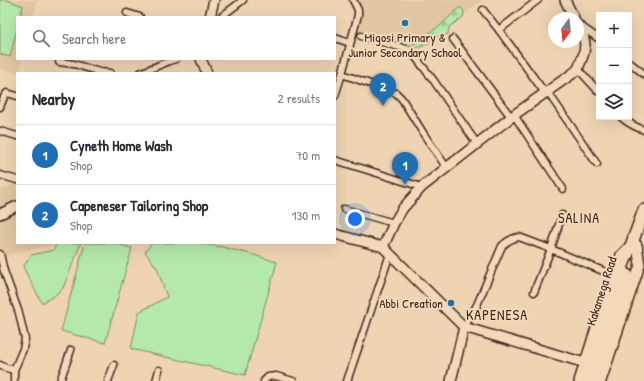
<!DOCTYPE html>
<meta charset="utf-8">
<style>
:root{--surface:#fff;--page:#f2f2f3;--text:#2b2b33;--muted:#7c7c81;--line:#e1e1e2;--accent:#1f6fb2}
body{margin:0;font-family:"Patrick Hand",sans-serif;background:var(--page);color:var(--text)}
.controls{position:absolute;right:12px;top:12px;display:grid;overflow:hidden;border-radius:0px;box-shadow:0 4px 16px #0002}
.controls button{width:36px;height:36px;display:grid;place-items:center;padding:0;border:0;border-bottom:1px solid var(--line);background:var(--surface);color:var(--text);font:20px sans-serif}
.compass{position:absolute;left:548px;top:12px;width:36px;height:36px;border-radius:50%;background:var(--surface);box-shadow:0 4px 16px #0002;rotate:195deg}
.you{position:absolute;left:355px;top:219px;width:14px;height:14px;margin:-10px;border:3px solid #fff;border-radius:50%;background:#1a73e8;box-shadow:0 0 0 6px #1a73e833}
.badge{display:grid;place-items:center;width:26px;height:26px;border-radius:50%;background:var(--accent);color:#fff;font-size:13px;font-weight:700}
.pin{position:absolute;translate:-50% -33px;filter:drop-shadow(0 1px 2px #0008)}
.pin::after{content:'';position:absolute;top:21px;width:14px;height:12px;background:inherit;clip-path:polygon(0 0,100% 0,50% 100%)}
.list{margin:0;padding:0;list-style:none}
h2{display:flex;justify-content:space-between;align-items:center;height:52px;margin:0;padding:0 16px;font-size:17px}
h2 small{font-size:13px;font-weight:400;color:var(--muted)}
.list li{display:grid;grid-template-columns:26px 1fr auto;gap:12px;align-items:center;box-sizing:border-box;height:60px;padding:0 16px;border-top:1px solid var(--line)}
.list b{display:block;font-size:15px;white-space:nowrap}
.list p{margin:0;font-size:13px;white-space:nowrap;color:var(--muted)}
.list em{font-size:13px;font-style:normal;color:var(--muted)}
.icon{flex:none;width:22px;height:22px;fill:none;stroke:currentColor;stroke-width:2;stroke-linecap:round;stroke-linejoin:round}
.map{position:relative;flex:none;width:644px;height:381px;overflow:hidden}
.search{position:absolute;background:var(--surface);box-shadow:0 4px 16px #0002;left:16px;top:16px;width:320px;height:44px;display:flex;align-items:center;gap:10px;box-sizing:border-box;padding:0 14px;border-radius:0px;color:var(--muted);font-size:15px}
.panel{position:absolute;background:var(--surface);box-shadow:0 4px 16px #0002;left:16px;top:72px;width:320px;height:172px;border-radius:0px}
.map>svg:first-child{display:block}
</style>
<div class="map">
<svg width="644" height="381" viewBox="0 0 644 381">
<defs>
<pattern id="forest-firs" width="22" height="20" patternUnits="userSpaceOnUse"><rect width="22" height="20" fill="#b4e9ab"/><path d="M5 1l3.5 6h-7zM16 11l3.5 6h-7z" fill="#9cc893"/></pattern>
</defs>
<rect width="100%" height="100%" fill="#eed4b2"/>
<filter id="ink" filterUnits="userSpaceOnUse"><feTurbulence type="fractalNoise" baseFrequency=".025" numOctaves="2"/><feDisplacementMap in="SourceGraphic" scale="8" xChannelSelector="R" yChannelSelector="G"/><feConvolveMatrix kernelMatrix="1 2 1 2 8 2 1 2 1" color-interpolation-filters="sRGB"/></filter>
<g filter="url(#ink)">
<g fill="#e0c6a1">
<path d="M0 0H38L33 17H17V59H22L19 73 0 69Z"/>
<path d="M356 0H483L414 50 357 34 362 12Z"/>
<path d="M17 183V243H54V245L22 251 0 258V190Z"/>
</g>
<g fill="#b4e9ab" stroke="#788a64">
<path d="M0 0H7L23 6 20 17H17V29L10 57 0 54Z"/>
<path d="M56 243H81L63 288 54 296 42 303 23 267 31 255 54 250Z"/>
<path d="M85 243H113L132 248 105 343 61 331Z"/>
<path d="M152 243H199L223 247 254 255 277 262 245 375 131 349 139 312 167 297 157 268 145 252Z"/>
</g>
<path fill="url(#forest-firs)" stroke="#788a64" d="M460 7 464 11 463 17 449 27 448 34C445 36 443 35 439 36 428 40 425 51 411 46L441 25Z"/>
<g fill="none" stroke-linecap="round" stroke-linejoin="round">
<g stroke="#3b2a1e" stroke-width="9">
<g id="street">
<path d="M353 0 358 10V15L342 74 396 93 402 99 425 136 447 168"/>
<path d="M483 10 499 30 545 93"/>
<path d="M127 13 140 17"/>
<path d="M221 17 243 0"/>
<path d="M579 25 599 39"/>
<path d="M499 30 538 0"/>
<path d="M361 36 410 50 434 81 477 144"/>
<path d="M335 38 350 43"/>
<path d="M453 39 511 117"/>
<path d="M59 62 74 64 100 72 110 73"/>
<path d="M629 62 644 74"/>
<path d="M578 69 599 92"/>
<path d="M140 73 172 60 176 59"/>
<path d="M547 91 597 164"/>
<path d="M335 96 342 74"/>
<path d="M0 107 4 97 7 93 17 96"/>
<path d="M514 115 563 189"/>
<path d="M621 117C628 123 635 127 644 130"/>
<path d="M0 131 17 136"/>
<path d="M335 160 422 187"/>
<path d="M0 175 17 180"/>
<path d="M344 209 394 223"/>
<path d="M0 254 4 271 19 313 25 339 23 349 14 370V381"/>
<path d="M534 292 551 249 562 215"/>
<path d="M464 327 471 316 477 305 502 246C507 241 512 238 519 237L551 249 603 271 614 274"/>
<path d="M0 365 6 368 14 370"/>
<path d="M60 381 71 350"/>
<path d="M108 381 114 365"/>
<path d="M156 381 159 370"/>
<path d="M264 381 268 377 276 376 293 381"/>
<path d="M347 381 390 254"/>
</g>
</g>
<g stroke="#3b2a1e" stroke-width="12">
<g id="secondary">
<path d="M565 0 574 18"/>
<path d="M210 17 214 0"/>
<path d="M201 59 207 73"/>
<path d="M0 214 17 206"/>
<path d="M335 234 383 247 464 327 585 363"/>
<path d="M383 247 394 223 403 208 422 187 514 115 545 93 572 74 578 69 584 53 585 44 583 34 578 25"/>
<path d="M451 381 464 327"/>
<path d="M579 381 603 306 621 255 629 247"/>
<path d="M601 381 640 265 637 245"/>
</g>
</g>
<g stroke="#3b2a1e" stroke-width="14">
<g id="highway">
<path d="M586 381 600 339 616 283 632 243 644 210"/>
<path d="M594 381 605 349 627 275"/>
</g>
</g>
<use href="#street" stroke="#f3d9ba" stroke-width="6"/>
<use href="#secondary" stroke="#f3d9ba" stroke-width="9"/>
<use href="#highway" stroke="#f3d9ba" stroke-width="11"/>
</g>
</g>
<g fill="#1f6fb2" stroke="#f3d9ba" stroke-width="1.5">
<circle cx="405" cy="23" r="4"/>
<circle cx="451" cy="303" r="4"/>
</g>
<g text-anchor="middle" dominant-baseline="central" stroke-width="4" stroke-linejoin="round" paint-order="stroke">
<g font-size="13" fill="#3b2a1e" stroke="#f3d9ba">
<text x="405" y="37">Migosi Primary &amp;<tspan x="405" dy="15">Junior Secondary School</tspan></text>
<text x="443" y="303" text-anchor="end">Abbi Creation</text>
</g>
<g font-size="13" fill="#3b2a1e" stroke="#f3d9ba">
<text transform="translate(601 291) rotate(-72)">Kakamega Road</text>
</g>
<g font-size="14" letter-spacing="1" fill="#3b2a1e" stroke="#f3d9ba">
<text x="579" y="217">SALINA</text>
<text x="497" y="314">KAPENESA</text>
</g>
</g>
</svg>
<div class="controls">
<button>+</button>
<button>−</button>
<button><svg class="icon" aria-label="layers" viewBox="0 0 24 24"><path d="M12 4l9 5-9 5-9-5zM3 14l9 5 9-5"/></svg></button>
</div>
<svg class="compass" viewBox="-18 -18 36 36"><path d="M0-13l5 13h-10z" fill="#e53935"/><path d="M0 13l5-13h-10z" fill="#7c7c81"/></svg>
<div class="you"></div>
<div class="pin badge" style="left:405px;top:185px">1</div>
<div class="pin badge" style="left:383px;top:106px">2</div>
<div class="search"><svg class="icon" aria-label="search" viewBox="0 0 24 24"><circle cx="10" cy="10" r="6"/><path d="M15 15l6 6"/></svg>Search here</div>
<section class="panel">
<h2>Nearby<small>2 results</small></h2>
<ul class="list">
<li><span class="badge">1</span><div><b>Cyneth Home Wash</b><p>Shop</p></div><em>70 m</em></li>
<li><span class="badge">2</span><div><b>Capeneser Tailoring Shop</b><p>Shop</p></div><em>130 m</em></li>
</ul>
</section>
</div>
